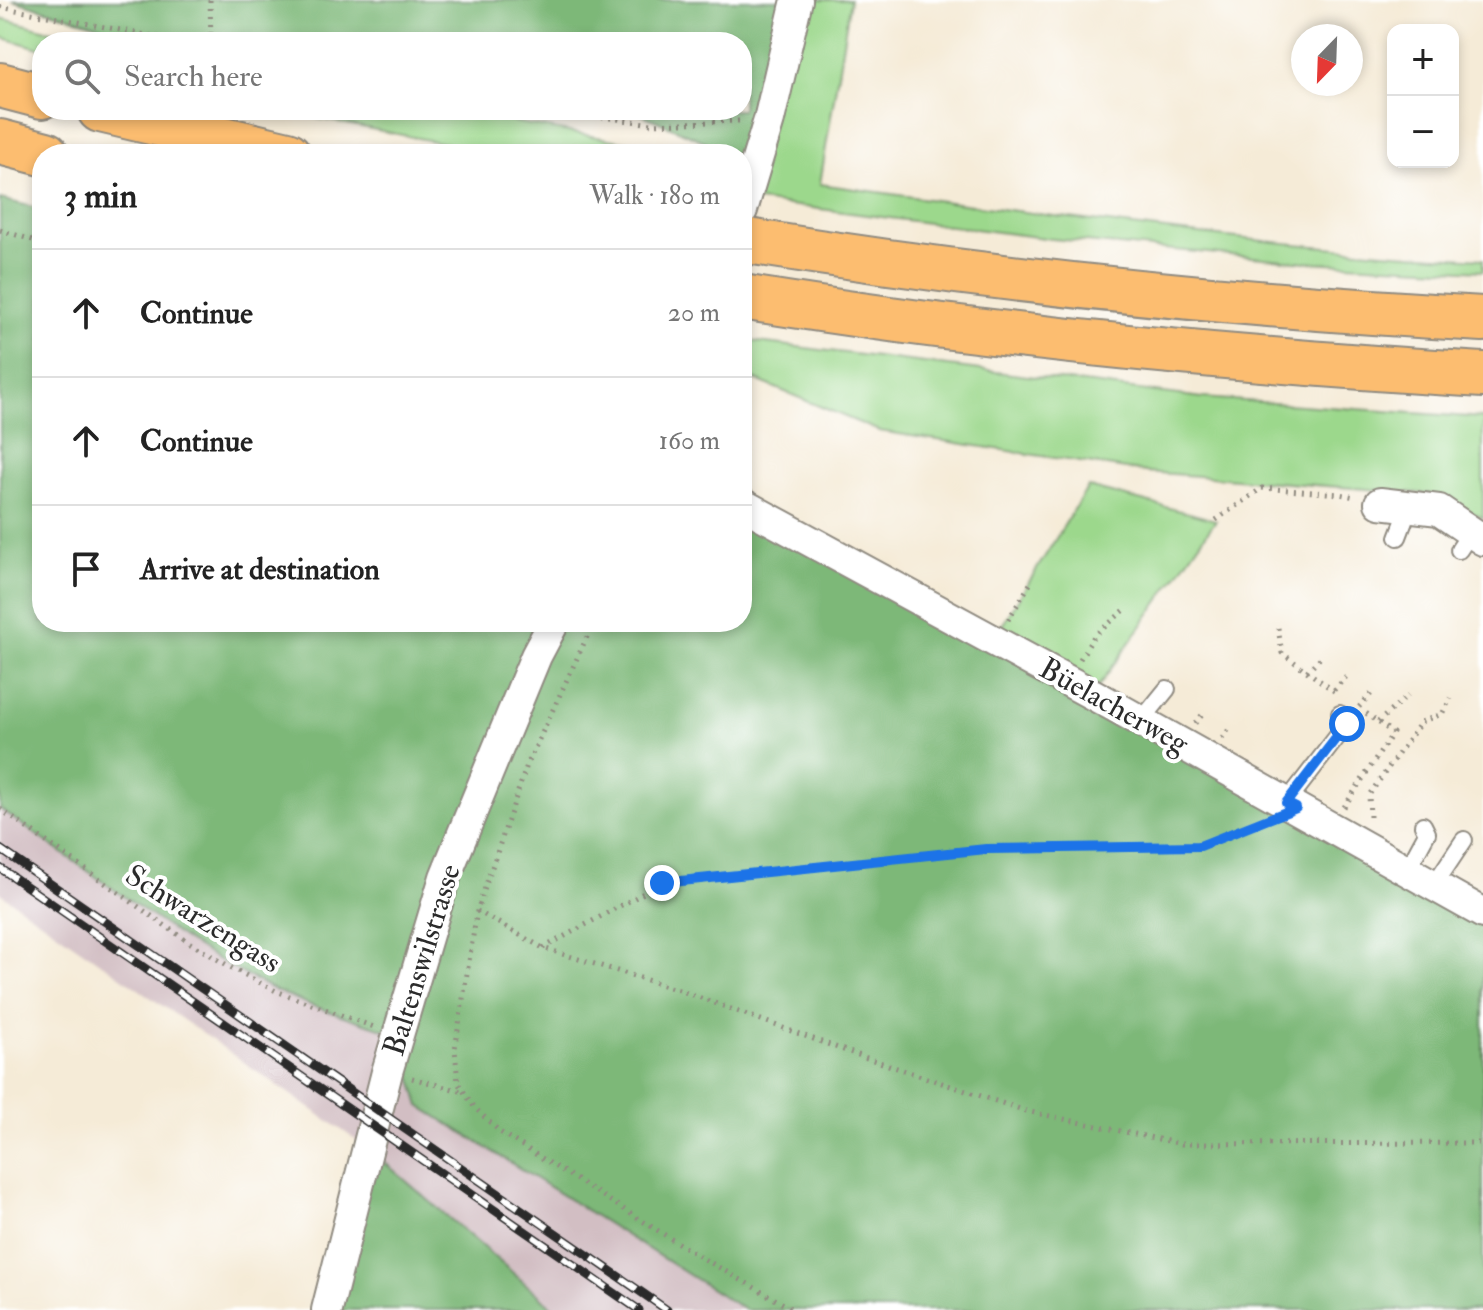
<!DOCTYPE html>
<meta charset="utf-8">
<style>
:root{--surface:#fff;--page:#f6f6f6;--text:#222;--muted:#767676;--line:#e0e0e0}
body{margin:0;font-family:"IM FELL Double Pica",serif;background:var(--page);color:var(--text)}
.controls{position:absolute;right:24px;top:24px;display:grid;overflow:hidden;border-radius:16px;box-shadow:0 4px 12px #0003}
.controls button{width:72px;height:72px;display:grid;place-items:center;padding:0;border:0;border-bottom:2px solid var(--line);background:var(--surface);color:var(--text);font:40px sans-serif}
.compass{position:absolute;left:1291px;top:24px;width:72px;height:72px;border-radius:50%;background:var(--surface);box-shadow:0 4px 12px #0003;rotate:203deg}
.stop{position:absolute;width:24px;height:24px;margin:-18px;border:6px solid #1a73e8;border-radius:50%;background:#fff}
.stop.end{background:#1a73e8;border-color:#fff;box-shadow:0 2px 8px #0008}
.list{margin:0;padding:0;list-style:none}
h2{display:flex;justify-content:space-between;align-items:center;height:104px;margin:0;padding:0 32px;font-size:34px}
h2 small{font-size:26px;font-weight:400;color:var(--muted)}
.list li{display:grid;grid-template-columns:52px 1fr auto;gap:24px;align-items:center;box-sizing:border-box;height:128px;padding:0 32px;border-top:2px solid var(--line)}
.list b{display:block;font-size:30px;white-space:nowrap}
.list em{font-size:26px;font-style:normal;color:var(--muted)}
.icon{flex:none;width:44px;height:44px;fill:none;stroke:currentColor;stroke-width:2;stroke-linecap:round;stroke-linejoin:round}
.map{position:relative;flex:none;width:1483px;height:1310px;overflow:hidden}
.search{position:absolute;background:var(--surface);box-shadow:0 4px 12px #0003;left:32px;top:32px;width:720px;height:88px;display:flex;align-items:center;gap:20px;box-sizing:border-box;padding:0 28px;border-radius:32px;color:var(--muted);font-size:30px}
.panel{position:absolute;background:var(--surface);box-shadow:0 4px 12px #0003;left:32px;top:144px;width:720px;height:488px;border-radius:32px}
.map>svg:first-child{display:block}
</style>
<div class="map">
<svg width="1483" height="1310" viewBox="0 0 1483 1310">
<rect width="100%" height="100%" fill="#fff"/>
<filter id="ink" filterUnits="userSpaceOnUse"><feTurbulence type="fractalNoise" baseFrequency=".0125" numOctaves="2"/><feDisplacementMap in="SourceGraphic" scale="16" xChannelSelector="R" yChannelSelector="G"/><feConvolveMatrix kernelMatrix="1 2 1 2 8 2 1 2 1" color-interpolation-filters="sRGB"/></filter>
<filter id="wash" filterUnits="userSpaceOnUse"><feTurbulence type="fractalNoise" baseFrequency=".006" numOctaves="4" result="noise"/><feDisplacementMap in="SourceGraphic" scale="32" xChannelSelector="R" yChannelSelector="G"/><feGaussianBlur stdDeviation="1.8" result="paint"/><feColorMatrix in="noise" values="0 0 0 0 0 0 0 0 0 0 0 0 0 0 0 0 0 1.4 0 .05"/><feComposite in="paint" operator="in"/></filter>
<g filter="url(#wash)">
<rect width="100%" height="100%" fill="#f5ebd7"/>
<path fill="#d2bec3" d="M0 809 187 941 232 968 276 991 313 1006 398 1034 420 1106 745 1310H556L369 1149 0 893Z"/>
<g fill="#9cd88c" stroke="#64825c" stroke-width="2">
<path d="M797 0H850L820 184C1040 215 1261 246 1483 259V271L1307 262 1052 239 742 199Z"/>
<path d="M0 18 94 42H42V49L0 37Z"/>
<path d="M275 110H449L691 154H499Z"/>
<path d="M742 340 1203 398 1483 418V518L1431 494 1146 472 879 431 742 374Z"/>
<path d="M1088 487 1216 520 1096 690 996 635Z"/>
</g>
<g fill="#7db878" stroke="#547252" stroke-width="2">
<path d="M12 0H797L757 164 742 158V154H734L631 110H742V42H155Z"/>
<path d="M0 199 42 209V622H742V504L1483 913V1310H745L420 1106 398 1034 313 1006 276 991 232 968 187 941 0 809Z"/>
<path d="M369 1149 556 1310H327Z"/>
</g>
</g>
<g filter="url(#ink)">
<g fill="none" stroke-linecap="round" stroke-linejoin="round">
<g stroke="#908b81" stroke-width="20">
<g id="lane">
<path d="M1398 537 1409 508"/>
<path d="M1459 550 1471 532"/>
<path d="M1141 721 1167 689"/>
<path d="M1286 803 1347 724 1340 714"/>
<path d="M1407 870 1427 833 1423 825"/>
<path d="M1434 885 1464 840"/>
</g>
</g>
<g stroke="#908b81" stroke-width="34">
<g id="street">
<path d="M742 210 769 120 797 0"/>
<path d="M1380 503 1439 510 1483 540"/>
<path d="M742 504 1114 706 1483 913"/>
<path d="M327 1310 387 1072 445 877 536 656 554 622"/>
</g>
</g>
<g stroke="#908b81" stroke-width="48">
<g id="highway">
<path d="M0 85 42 96"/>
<path d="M100 110 288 154"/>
<path d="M0 142 46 154"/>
<path d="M742 240C987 280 1235 305 1483 319"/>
<path d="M742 297C987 337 1235 360 1483 375"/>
</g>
</g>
<g stroke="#908b81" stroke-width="5" stroke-dasharray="2 6" stroke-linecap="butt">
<path d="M210 0 211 42"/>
<path d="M0 7 183 42"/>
<path d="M554 110 652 124 740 121"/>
<path d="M0 230 42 243"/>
<path d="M1216 520 1262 488 1339 494 1355 497"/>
<path d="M1008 620 1030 584"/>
<path d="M594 622 527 765 477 911 455 1049 458 1083 475 1108 500 1132 697 1255 794 1310"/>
<path d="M1278 628 1282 653 1338 694"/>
<path d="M1080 659 1094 636 1127 608"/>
<path d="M1307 671 1320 658"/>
<path d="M1334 690 1346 677"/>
<path d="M1359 707 1371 694"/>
<path d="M1378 722 1408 695"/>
<path d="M1195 723 1203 714"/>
<path d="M1222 738 1230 728"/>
<path d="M1344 807 1393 733 1366 713"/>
<path d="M0 809 187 941 232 968 276 991 374 1027"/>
<path d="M1370 817 1369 795 1421 722 1442 714 1451 698"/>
<path d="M477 911 543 948 679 990 846 1051 1026 1111 1182 1144 1483 1143"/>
<path d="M543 948 662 883 986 849 1200 846 1261 821"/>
<path d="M412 1078 464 1092"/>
</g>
<use href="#lane" stroke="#fff" stroke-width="16"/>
<use href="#street" stroke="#fff" stroke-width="30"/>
<use href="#highway" stroke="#fcbd6f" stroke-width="44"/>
<g stroke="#2b2b2b" stroke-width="9">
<g id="rail">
<path d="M0 849 667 1310"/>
<path d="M0 868 639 1310"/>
</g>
</g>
<use href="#rail" stroke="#fff" stroke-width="6" stroke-dasharray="18" stroke-linecap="butt"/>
</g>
</g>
<g fill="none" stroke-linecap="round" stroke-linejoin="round" filter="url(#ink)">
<path stroke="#1a73e8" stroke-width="10" d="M662 883 986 849 1200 846 1296 808 1286 803 1347 724"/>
</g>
<g text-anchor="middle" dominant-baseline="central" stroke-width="8" stroke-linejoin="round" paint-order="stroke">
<g font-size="30" fill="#2b2b2b" stroke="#fff">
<text transform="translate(1114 706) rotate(29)">Büelacherweg</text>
<text transform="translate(203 919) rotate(32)">Schwarzengass</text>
<text transform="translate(422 960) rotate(-73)">Baltenswilstrasse</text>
</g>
</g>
</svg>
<div class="controls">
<button>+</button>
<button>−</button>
</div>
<svg class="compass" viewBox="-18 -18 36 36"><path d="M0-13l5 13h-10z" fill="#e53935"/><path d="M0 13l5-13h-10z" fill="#767676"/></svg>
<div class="stop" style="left:1347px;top:724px"></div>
<div class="stop end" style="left:662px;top:883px"></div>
<div class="search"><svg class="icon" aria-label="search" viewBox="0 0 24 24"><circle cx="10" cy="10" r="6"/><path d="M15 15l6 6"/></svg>Search here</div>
<section class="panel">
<h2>3 min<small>Walk · 180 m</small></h2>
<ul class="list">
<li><svg class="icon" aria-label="ahead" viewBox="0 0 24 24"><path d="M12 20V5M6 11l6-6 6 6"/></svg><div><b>Continue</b></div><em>20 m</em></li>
<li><svg class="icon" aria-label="ahead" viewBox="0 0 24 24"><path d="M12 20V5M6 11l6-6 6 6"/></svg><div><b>Continue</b></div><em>160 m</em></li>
<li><svg class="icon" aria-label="arrive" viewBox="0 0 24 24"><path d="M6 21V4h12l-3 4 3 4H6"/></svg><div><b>Arrive at destination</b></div></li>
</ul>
</section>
</div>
